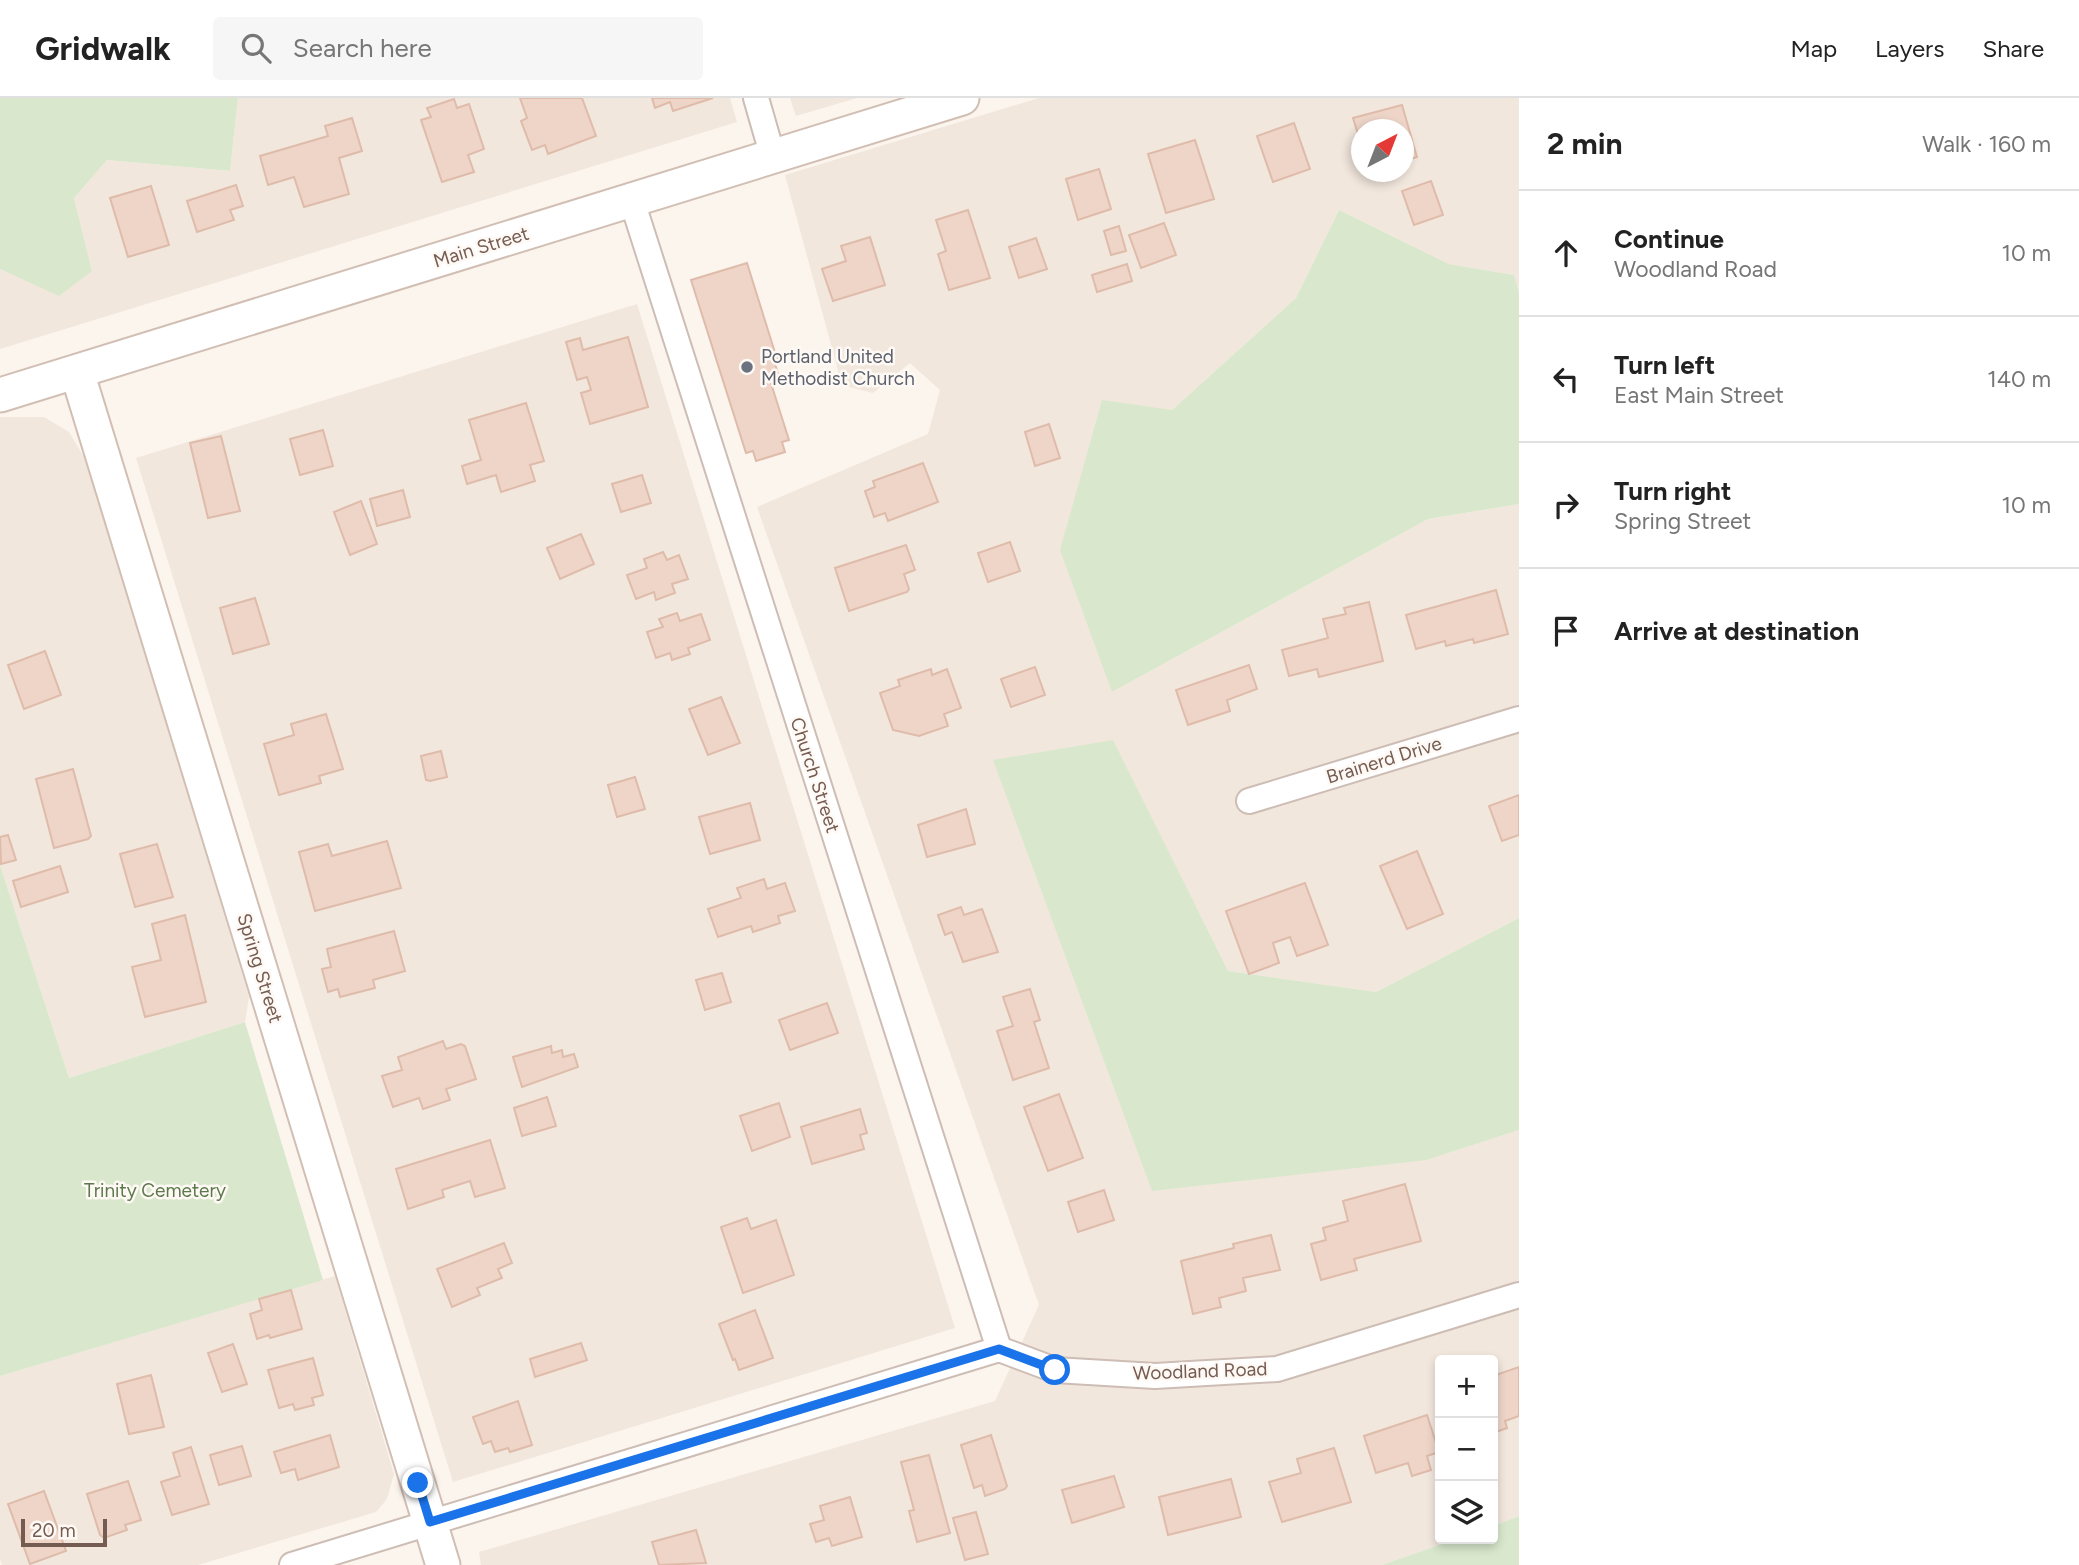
<!DOCTYPE html>
<meta charset="utf-8">
<style>
:root{--surface:#fff;--page:#f6f6f6;--text:#222;--muted:#767676;--line:#e0e0e0}
body{margin:0;font-family:Figtree,sans-serif;background:var(--page);color:var(--text)}
.controls{position:absolute;right:21px;bottom:21px;display:grid;overflow:hidden;border-radius:7px;box-shadow:0 4px 10px #0003}
.controls button{width:63px;height:63px;display:grid;place-items:center;padding:0;border:0;border-bottom:2px solid var(--line);background:var(--surface);color:var(--text);font:35px sans-serif}
.compass{position:absolute;left:1351px;top:21px;width:63px;height:63px;border-radius:50%;background:var(--surface);box-shadow:0 4px 10px #0003;rotate:42deg}
.scale{position:absolute;left:21px;bottom:18px;width:86px;box-sizing:border-box;padding-left:7px;border:4px solid #755c52;border-top:0;font-size:19px;line-height:24px;white-space:nowrap;color:#755c52;-webkit-text-stroke:5px #fef9f4;paint-order:stroke}
.stop{position:absolute;width:21px;height:21px;margin:-16px;border:5px solid #1a73e8;border-radius:50%;background:#fff}
.stop.end{background:#1a73e8;border-color:#fff;box-shadow:0 2px 7px #0008}
.list{margin:0;padding:0;list-style:none}
h2{display:flex;justify-content:space-between;align-items:center;height:91px;margin:0;padding:0 28px;font-size:30px}
h2 small{font-size:23px;font-weight:400;color:var(--muted)}
.list li{display:grid;grid-template-columns:46px 1fr auto;gap:21px;align-items:center;box-sizing:border-box;height:126px;padding:0 28px;border-top:2px solid var(--line)}
.list b{display:block;font-size:26px;white-space:nowrap}
.list p{margin:0;font-size:23px;white-space:nowrap;color:var(--muted)}
.list em{font-size:23px;font-style:normal;color:var(--muted)}
.icon{flex:none;width:38px;height:38px;fill:none;stroke:currentColor;stroke-width:2;stroke-linecap:round;stroke-linejoin:round}
.map{position:relative;flex:none;width:1519px;height:1467px;overflow:hidden}
header{display:flex;align-items:center;gap:42px;box-sizing:border-box;height:98px;padding:0 35px;background:var(--surface);border-bottom:2px solid var(--line)}
header strong{font-size:33px}
nav{display:flex;gap:38px;margin-inline-start:auto;font-size:24px}
.search{width:490px;height:63px;background:var(--page);display:flex;align-items:center;gap:18px;box-sizing:border-box;padding:0 24px;border-radius:7px;color:var(--muted);font-size:26px}
main{display:flex}
aside{flex:1;background:var(--surface)}
.map>svg:first-child{display:block}
</style>
<header>
<strong>Gridwalk</strong>
<div class="search"><svg class="icon" aria-label="search" viewBox="0 0 24 24"><circle cx="10" cy="10" r="6"/><path d="M15 15l6 6"/></svg>Search here</div>
<nav><a>Map</a><a>Layers</a><a>Share</a></nav>
</header>
<main>
<div class="map">
<svg width="1519" height="1467" viewBox="0 0 1519 1467">
<rect width="100%" height="100%" fill="#fbf5ee"/>
<g fill="#f2e7dd" fill-rule="evenodd">
<path d="M238 0H730L737 24 0 251V171L59 197 92 173 74 100 107 62 230 73Z"/>
<path d="M790 0H857L796 18Z"/>
<path d="M1039 0H1519V194L1514 177 1449 166 1339 112 1296 200 1172 312 1112 594 1428 421 1519 406V820L1376 894 1227 873 1113 643 994 663 1427 1062 1519 1032V1418L1493 1428V1262H1440V1441H1456L1382 1467H481L479 1454 995 1303 1039 1207 757 409 928 336 940 292 910 265 873 295 842 287 785 77ZM1362 32H1404V74H1362Z"/>
<path d="M637 206 955 1230 453 1384 136 360Z"/>
<path d="M0 319H44L69 334 87 364 249 899 245 924 69 980 0 767Z"/>
<path d="M335 1178 394 1376 387 1401 376 1414 198 1467H2L0 1461V1278Z"/>
</g>
<g fill="#d9e8cd">
<path d="M0 0H238L230 73 107 62 74 100 92 173 59 198 0 171Z"/>
<path d="M1339 112 1449 166 1514 177 1519 194V406L1428 421 1112 594 1060 452 1102 302 1172 312 1296 200Z"/>
<path d="M1113 642 1228 873 1376 894 1519 820V1032L1427 1062 1152 1093 993 662Z"/>
<path d="M0 767 69 980 245 924 323 1182 0 1278Z"/>
<path d="M1519 1418V1467H1382L1456 1441H1493V1428Z"/>
</g>
<g fill="#eed5c8" stroke="#dfbbaa" stroke-width="2">
<path d="M520 0H582L596 38 548 56 545 47 532 52 521 23 527 20Z"/>
<path d="M652 0H713L673 13 670 4 655 10Z"/>
<path d="M454 1 457 10 469 6 484 51 468 57 474 74 442 84 421 22 431 19 427 10Z"/>
<path d="M1402 7 1417 59 1404 63V32H1362V49L1353 20Z"/>
<path d="M352 20 362 53 339 60 349 96 304 109 294 79 268 87 260 58 328 38 325 28Z"/>
<path d="M1294 25 1310 71 1273 84 1257 38Z"/>
<path d="M1195 42 1214 101 1166 115 1148 56Z"/>
<path d="M1099 71 1111 111 1078 122 1066 81Z"/>
<path d="M1431 83 1443 117 1414 127 1402 93Z"/>
<path d="M236 87 243 108 230 112 234 122 197 134 187 103Z"/>
<path d="M151 88 169 147 128 159 110 100Z"/>
<path d="M968 112 990 180 949 192 938 156 946 153 936 122Z"/>
<path d="M1164 125 1176 157 1141 170 1129 137Z"/>
<path d="M1119 128 1126 153 1111 157 1104 133Z"/>
<path d="M870 139 885 187 833 203 822 171 846 163 841 148Z"/>
<path d="M1036 140 1047 171 1019 180 1009 149Z"/>
<path d="M747 165 777 261 774 262 778 276 769 279 789 342 782 344 785 354 756 363 753 353 746 355 691 182Z"/>
<path d="M1127 166 1132 183 1097 194 1092 177Z"/>
<path d="M628 239 648 309 590 326 581 295 591 292 587 279 577 282 566 244 580 240 583 252Z"/>
<path d="M526 305 544 363 530 367 535 383 501 394 496 377 467 386 462 368 481 362 469 322Z"/>
<path d="M1049 326 1060 360 1035 368 1025 334Z"/>
<path d="M323 332 333 368 300 377 290 341Z"/>
<path d="M221 338 240 413 208 420 190 345Z"/>
<path d="M923 365 938 404 888 423 885 415 874 419 865 393 875 389 873 383Z"/>
<path d="M642 377 651 405 621 414 612 386Z"/>
<path d="M403 392 410 419 377 428 370 401Z"/>
<path d="M361 403 377 446 350 457 334 414Z"/>
<path d="M581 436 594 466 560 481 547 450Z"/>
<path d="M1010 444 1020 473 988 484 978 455Z"/>
<path d="M906 447 915 472 904 476 909 491 907 494 849 513 835 470Z"/>
<path d="M663 454 667 462 679 457 688 481 672 486 675 495 656 502 654 494 636 501 627 477 647 470 644 461Z"/>
<path d="M1496 492 1508 536 1474 545 1473 541 1446 548 1445 543 1416 551 1406 517Z"/>
<path d="M255 500 269 546 233 556 220 510Z"/>
<path d="M1369 504 1383 563 1319 579 1317 571 1289 578 1282 552 1328 540 1323 521 1346 516 1344 510Z"/>
<path d="M677 515 680 523 701 516 710 542 688 550 690 556 672 562 670 555 656 560 647 534 663 529 659 521Z"/>
<path d="M45 553 61 597 24 611 8 567Z"/>
<path d="M1249 567 1257 591 1227 602 1230 613 1188 627 1176 592Z"/>
<path d="M1035 569 1045 597 1011 609 1001 581Z"/>
<path d="M931 571 932 577 947 571 961 610 944 616 948 628 919 638 893 632 880 595 900 588 898 582Z"/>
<path d="M721 599 740 645 708 657 689 611Z"/>
<path d="M326 616 343 671 319 678 321 685 279 697 264 646 294 637 291 626Z"/>
<path d="M441 653 447 679 430 683 426 682 421 658Z"/>
<path d="M73 671 91 738 88 741 54 750 36 681Z"/>
<path d="M635 679 645 711 617 719 608 687Z"/>
<path d="M1519 697V737L1502 743 1489 708Z"/>
<path d="M750 705 760 742 710 756 699 719Z"/>
<path d="M966 711 975 746 927 759 918 727Z"/>
<path d="M8 737 16 762 1 766 0 739Z"/>
<path d="M387 743 401 790 315 813 299 754 328 746 332 758Z"/>
<path d="M157 746 173 799 135 809 120 756Z"/>
<path d="M1417 753 1443 816 1407 831 1380 768Z"/>
<path d="M60 768 68 794 21 809 13 783Z"/>
<path d="M764 781 767 791 785 785 795 813 778 818 780 825 753 834 751 828 718 839 708 811 741 800 737 790Z"/>
<path d="M1305 785 1328 847 1297 858 1290 839 1273 845 1279 865 1249 876 1226 813Z"/>
<path d="M961 809 964 817 982 811 998 854 963 864 952 834 945 837 938 817Z"/>
<path d="M185 817 206 904 145 919 132 869 161 862 152 826Z"/>
<path d="M394 833 405 873 373 882 375 890 340 899 338 891 328 894 322 871 331 869 327 851Z"/>
<path d="M722 875 731 904 705 912 696 882Z"/>
<path d="M1030 891 1040 922 1034 924 1049 970 1013 982 997 933 1013 928 1003 899Z"/>
<path d="M827 905 838 935 790 952 779 922Z"/>
<path d="M443 943 446 951 461 946 465 948 476 981 446 991 450 1002 423 1011 419 1000 393 1009 382 978 402 972 398 959Z"/>
<path d="M551 948 552 955 562 952 563 959 574 956 578 969 522 989 513 959Z"/>
<path d="M1059 996 1083 1060 1048 1073 1024 1009Z"/>
<path d="M547 999 556 1028 522 1038 514 1010Z"/>
<path d="M779 1005 790 1039 752 1053 740 1018Z"/>
<path d="M860 1011 867 1035 860 1037 864 1051 812 1066 801 1029Z"/>
<path d="M490 1042 505 1090 475 1099 470 1083 442 1092 444 1099 408 1111 396 1071Z"/>
<path d="M1405 1086 1421 1143 1354 1161 1357 1172 1321 1182 1311 1146 1326 1142 1323 1130 1348 1123 1343 1103Z"/>
<path d="M1104 1092 1114 1122 1078 1134 1068 1104Z"/>
<path d="M747 1120 751 1131 776 1122 794 1177 743 1195 721 1129Z"/>
<path d="M1271 1137 1280 1172 1243 1180 1246 1193 1219 1200 1221 1209 1193 1216 1181 1163 1234 1150 1233 1146Z"/>
<path d="M504 1145 512 1165 498 1171 502 1180 477 1190 480 1197 452 1209 437 1171Z"/>
<path d="M291 1192 302 1231 270 1240 269 1237 257 1241 250 1216 262 1212 259 1201Z"/>
<path d="M755 1212 773 1260 739 1272 735 1261 733 1262 719 1226Z"/>
<path d="M581 1245 587 1262 535 1279 530 1261Z"/>
<path d="M233 1246 247 1286 222 1294 208 1255Z"/>
<path d="M313 1260 323 1297 312 1300 314 1307 295 1312 293 1306 279 1310 268 1272Z"/>
<path d="M1519 1269V1318L1505 1323 1507 1330 1493 1335V1278Z"/>
<path d="M151 1277 164 1329 129 1336 117 1286Z"/>
<path d="M518 1303 532 1347 510 1354 508 1350 495 1354 491 1343 483 1346 473 1319Z"/>
<path d="M1427 1317 1439 1354 1427 1358 1431 1372 1412 1378 1408 1365 1376 1375 1364 1338Z"/>
<path d="M330 1337 339 1369 298 1382 295 1371 281 1375 274 1354Z"/>
<path d="M991 1337 1007 1388 1005 1391 985 1398 982 1387 974 1390 961 1347Z"/>
<path d="M242 1348 251 1378 219 1387 210 1357Z"/>
<path d="M191 1349 209 1406 172 1417 161 1384 180 1378 173 1355Z"/>
<path d="M1334 1350 1351 1404 1282 1424 1269 1384 1301 1375 1297 1361Z"/>
<path d="M929 1357 950 1435 917 1444 909 1413 914 1412 901 1364Z"/>
<path d="M1114 1378 1124 1409 1072 1425 1062 1392Z"/>
<path d="M1231 1381 1241 1419 1168 1437 1159 1399Z"/>
<path d="M128 1383 141 1422 125 1427 127 1432 104 1440 100 1437 87 1396Z"/>
<path d="M44 1393 66 1453 30 1466 8 1406Z"/>
<path d="M850 1399 862 1439 832 1448 829 1440 816 1444 810 1426 824 1422 820 1408Z"/>
<path d="M976 1414 988 1456 965 1462 953 1420Z"/>
<path d="M696 1432 706 1465 659 1467 652 1444Z"/>
</g>
<g fill="none" stroke-linecap="round" stroke-linejoin="round">
<g stroke="#cdbdb4" stroke-width="28">
<g id="street">
<path d="M756 0 773 59"/>
<path d="M632 103 999 1251"/>
<path d="M1249 703 1519 621"/>
<path d="M999 1251 1055 1272 1155 1278 1277 1271 1519 1197"/>
<path d="M292 1467 999 1251"/>
</g>
</g>
<g stroke="#d2bfb4" stroke-width="37">
<g id="secondary">
<path d="M77 274 443 1467"/>
<path d="M0 297 962 0"/>
</g>
</g>
<use href="#street" stroke="#fff" stroke-width="24"/>
<use href="#secondary" stroke="#fff" stroke-width="33"/>
</g>
<g fill="none" stroke-linecap="round" stroke-linejoin="round">
<path stroke="#1a73e8" stroke-width="9" d="M418 1385 430 1424 999 1251 1055 1272"/>
</g>
<circle fill="#6b7280" stroke="#fef9f4" stroke-width="2.5" cx="747" cy="269" r="7"/>
<g text-anchor="middle" dominant-baseline="central" stroke-width="5" stroke-linejoin="round" paint-order="stroke">
<g font-size="19" fill="#755c52" stroke="#fef9f4">
<text transform="translate(481 149) rotate(-17)">Main Street</text>
<text transform="translate(1384 662) rotate(-17)">Brainerd Drive</text>
<text transform="translate(815 677) rotate(72)">Church Street</text>
<text transform="translate(260 870) rotate(73)">Spring Street</text>
<text transform="translate(1200 1273) rotate(-2)">Woodland Road</text>
</g>
<g font-size="19" fill="#5b616d" stroke="#fef9f4" text-anchor="start">
<text x="761" y="258">Portland United<tspan x="761" dy="22">Methodist Church</tspan></text>
</g>
<g font-size="19" fill="#5b794b" stroke="#fef9f4">
<text x="155" y="1092">Trinity Cemetery</text>
</g>
</g>
</svg>
<div class="controls">
<button>+</button>
<button>−</button>
<button><svg class="icon" aria-label="layers" viewBox="0 0 24 24"><path d="M12 4l9 5-9 5-9-5zM3 14l9 5 9-5"/></svg></button>
</div>
<svg class="compass" viewBox="-18 -18 36 36"><path d="M0-13l5 13h-10z" fill="#e53935"/><path d="M0 13l5-13h-10z" fill="#767676"/></svg>
<div class="scale">20 m</div>
<div class="stop" style="left:1055px;top:1272px"></div>
<div class="stop end" style="left:418px;top:1385px"></div>
</div>
<aside>
<h2>2 min<small>Walk · 160 m</small></h2>
<ul class="list">
<li><svg class="icon" aria-label="ahead" viewBox="0 0 24 24"><path d="M12 20V5M6 11l6-6 6 6"/></svg><div><b>Continue</b><p>Woodland Road</p></div><em>10 m</em></li>
<li><svg class="icon" aria-label="left" viewBox="0 0 24 24"><path d="M17 20v-9H6M10 6l-5 5 5 5"/></svg><div><b>Turn left</b><p>East Main Street</p></div><em>140 m</em></li>
<li><svg class="icon" aria-label="right" viewBox="0 0 24 24"><path d="M7 20v-9h11M14 6l5 5-5 5"/></svg><div><b>Turn right</b><p>Spring Street</p></div><em>10 m</em></li>
<li><svg class="icon" aria-label="arrive" viewBox="0 0 24 24"><path d="M6 21V4h12l-3 4 3 4H6"/></svg><div><b>Arrive at destination</b></div></li>
</ul>
</aside>
</main>
